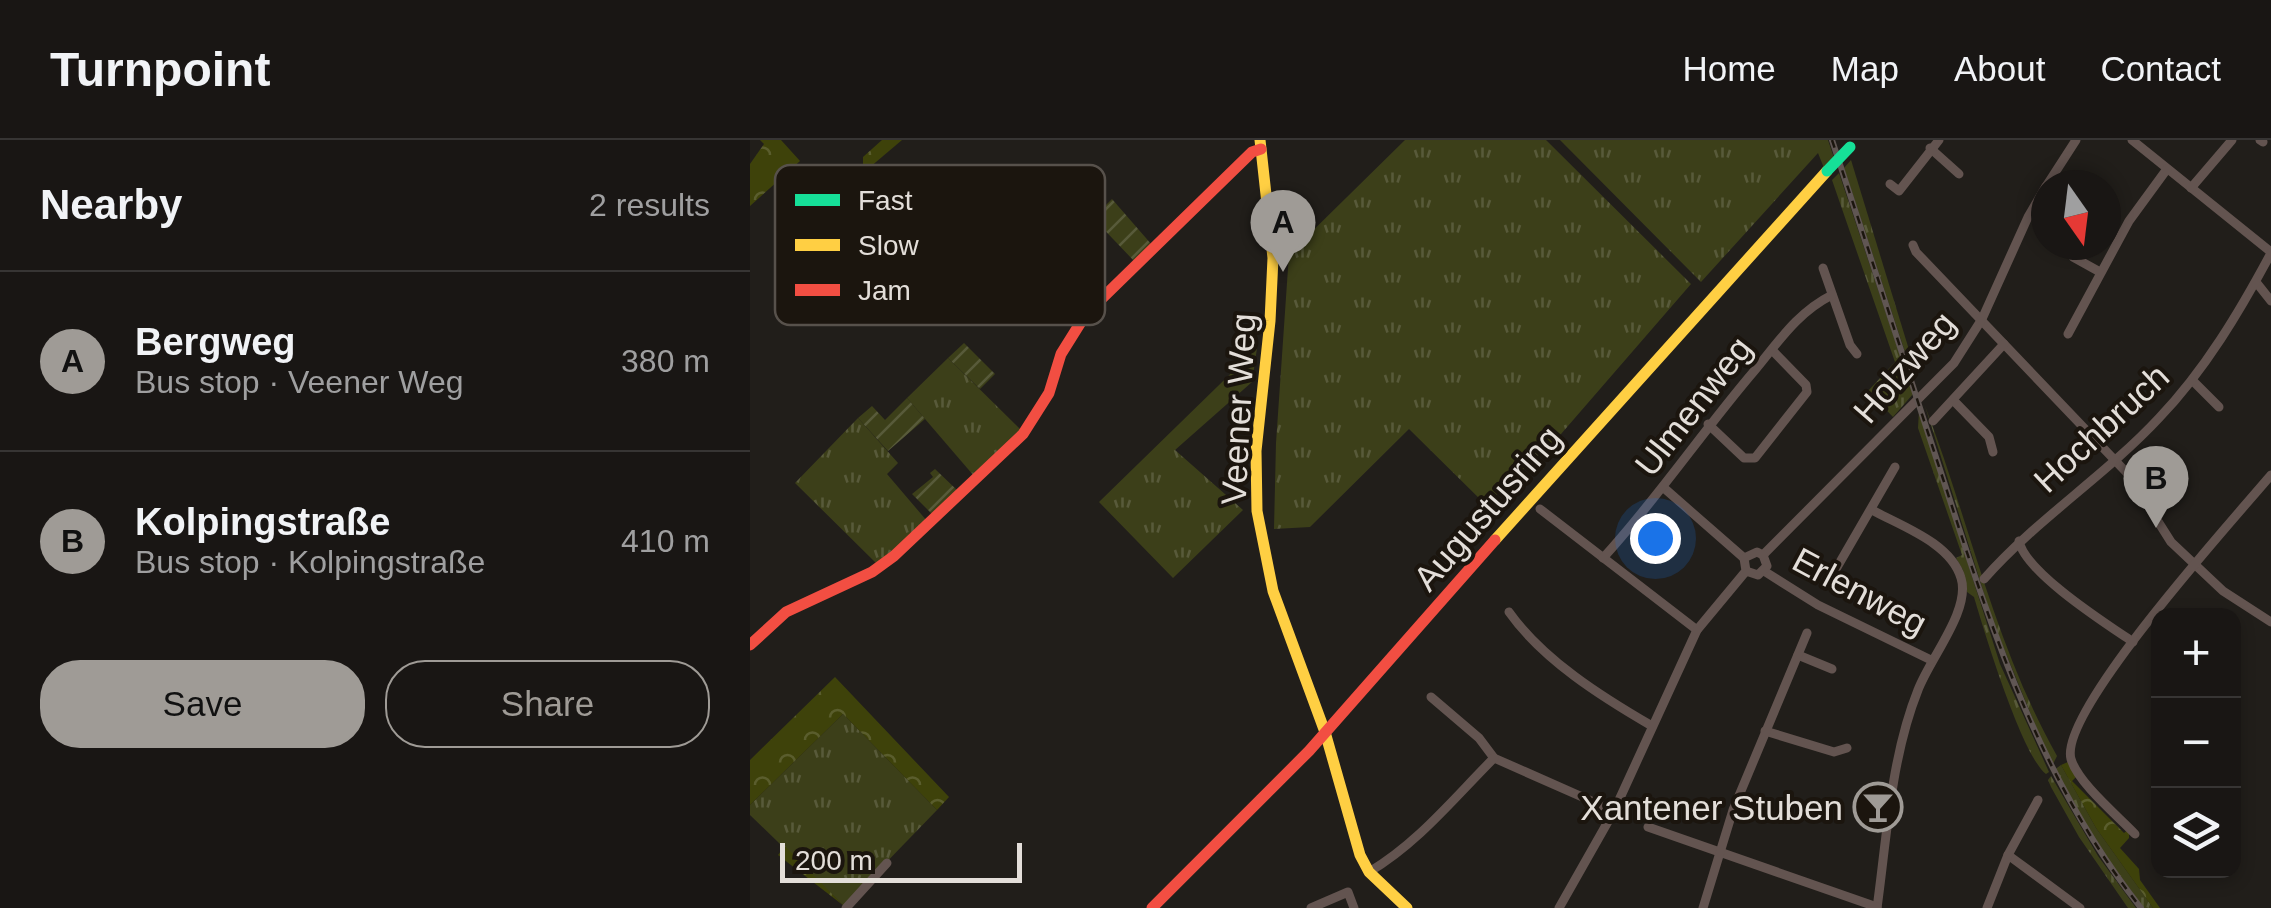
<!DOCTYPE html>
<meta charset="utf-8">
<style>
:root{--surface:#191614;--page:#221f1d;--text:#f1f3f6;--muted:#9f9fa0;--line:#373534;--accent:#9f9b96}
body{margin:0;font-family:Arial,sans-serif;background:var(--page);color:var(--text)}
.controls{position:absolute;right:30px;bottom:30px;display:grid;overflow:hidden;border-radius:20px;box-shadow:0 5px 15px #0003}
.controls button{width:90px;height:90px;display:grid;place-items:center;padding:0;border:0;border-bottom:2px solid var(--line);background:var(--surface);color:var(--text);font:50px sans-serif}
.compass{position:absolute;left:1281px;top:30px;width:90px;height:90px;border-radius:50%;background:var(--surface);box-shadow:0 5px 15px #0003;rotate:166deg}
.scale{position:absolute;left:30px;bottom:25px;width:242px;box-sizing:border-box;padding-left:10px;border:5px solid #e3ded9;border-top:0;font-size:28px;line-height:35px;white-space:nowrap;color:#e3ded9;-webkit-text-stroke:8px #1b150e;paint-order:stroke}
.you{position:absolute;left:905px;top:398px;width:35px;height:35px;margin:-25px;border:8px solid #fff;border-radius:50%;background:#1a73e8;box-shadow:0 0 0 15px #1a73e833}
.badge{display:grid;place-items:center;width:65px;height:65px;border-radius:50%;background:var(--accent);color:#111;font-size:32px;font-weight:700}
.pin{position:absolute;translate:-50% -82px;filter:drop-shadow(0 2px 5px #0008)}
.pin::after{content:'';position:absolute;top:52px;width:35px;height:30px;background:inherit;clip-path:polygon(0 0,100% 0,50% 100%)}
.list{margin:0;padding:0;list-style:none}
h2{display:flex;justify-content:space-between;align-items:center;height:130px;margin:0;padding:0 40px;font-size:42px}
h2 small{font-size:32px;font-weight:400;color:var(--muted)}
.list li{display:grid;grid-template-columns:65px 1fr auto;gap:30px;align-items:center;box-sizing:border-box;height:180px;padding:0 40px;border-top:2px solid var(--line)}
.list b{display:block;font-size:38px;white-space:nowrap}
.list p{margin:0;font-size:32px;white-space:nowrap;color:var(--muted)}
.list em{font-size:32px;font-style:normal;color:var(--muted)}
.actions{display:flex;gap:20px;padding:30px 40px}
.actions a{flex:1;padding:22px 0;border:2px solid var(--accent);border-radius:40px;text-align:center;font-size:35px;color:var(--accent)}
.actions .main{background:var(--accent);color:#111}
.icon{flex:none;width:55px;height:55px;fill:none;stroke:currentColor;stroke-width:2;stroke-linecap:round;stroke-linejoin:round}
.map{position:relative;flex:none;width:1521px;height:768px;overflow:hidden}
header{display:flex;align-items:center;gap:60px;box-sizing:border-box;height:140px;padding:0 50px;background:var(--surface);border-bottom:2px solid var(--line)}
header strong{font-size:48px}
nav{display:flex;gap:55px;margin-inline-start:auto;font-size:35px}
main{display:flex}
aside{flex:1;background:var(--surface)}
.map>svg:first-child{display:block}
</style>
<header>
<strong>Turnpoint</strong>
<nav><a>Home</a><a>Map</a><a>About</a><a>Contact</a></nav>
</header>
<main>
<aside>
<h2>Nearby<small>2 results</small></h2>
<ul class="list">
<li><span class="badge">A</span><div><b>Bergweg</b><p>Bus stop · Veener Weg</p></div><em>380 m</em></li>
<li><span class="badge">B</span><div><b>Kolpingstraße</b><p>Bus stop · Kolpingstraße</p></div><em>410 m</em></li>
</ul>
<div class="actions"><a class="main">Save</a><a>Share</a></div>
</aside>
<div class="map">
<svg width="1521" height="768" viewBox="0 0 1521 768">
<defs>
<pattern id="grass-tufts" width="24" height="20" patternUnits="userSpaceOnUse" patternTransform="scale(2.5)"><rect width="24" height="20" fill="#3c3f19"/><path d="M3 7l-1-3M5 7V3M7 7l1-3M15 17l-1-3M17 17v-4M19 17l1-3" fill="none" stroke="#585a3a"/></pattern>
<pattern id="forest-crowns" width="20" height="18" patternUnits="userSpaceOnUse" patternTransform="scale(2.5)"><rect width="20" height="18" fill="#3e420a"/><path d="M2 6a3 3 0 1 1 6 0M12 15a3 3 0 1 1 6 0" fill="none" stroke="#5a5d2d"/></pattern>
<pattern id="garden-furrows" width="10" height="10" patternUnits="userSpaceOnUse" patternTransform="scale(2.5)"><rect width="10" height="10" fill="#3c3f19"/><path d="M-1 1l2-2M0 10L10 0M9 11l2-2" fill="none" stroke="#585a3a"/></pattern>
</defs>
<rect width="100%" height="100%" fill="#211e1a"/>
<g fill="url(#grass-tufts)">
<path d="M655 0H796L941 144 811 294 736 365 659 289 560 387 524 389 526 303 539 114Z"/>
<path d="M810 0H1078L1084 18 1074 28 1068 13 951 142Z"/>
<path d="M1101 20 1167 236 1164 239 1094 28Z"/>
<path d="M1089 33 1163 254 1143 277 1118 251 1145 222 1082 40Z"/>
<path d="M507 208 502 242 425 310 493 370 423 438 349 362Z"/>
<path d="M198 218 272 291 224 336 157 258Z"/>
<path d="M1175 266C1220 383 1244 504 1307 616L1302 626 1243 482Z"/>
<path d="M1169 271 1250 524 1299 632 1296 634C1272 616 1234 491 1224 457L1217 452 1213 430 1206 418 1212 415 1168 288Z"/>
<path d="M108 278 148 323 137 334 177 381 127 424 45 343Z"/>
<path d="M93 574 187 670 94 766 0 675V665Z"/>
<path d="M1311 625 1346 688 1403 768H1394L1354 714 1304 630Z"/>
<path d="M1301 636 1348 716 1386 768H1378L1329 697 1301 647 1298 640Z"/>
</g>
<g fill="url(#forest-crowns)">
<path d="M10 0H31L50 21 0 66V24L14 4Z"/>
<path d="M132 0H152L113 33V17Z"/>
<path d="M85 537 199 657 187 670 93 574 0 665V620Z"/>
<path d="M1318 622 1327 636 1322 641 1374 693 1379 689V698L1370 708 1389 729 1390 740 1410 768H1403L1346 688 1311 625Z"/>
<path d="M35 706 94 766 28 715Z"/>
</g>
<g fill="url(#garden-furrows)">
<path d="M362 59 402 105 385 122 343 78Z"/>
<path d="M214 203 245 234 230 249 198 218Z"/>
<path d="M157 258 175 279 138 311 108 278 122 266 135 280Z"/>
<path d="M185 329 208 351 183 375 162 354 183 337 180 333Z"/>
</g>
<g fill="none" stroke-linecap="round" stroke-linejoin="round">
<g stroke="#635450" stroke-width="9">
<path d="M1382 0 1521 112"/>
<path d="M1510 0 1513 2"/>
<path d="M1180 8 1209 34"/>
<path d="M1140 44 1149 51 1189 0"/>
<path d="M1297 45 1326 0"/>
<path d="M1441 48 1482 0"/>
<path d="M1163 105 1166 112 1378 334 1421 402 1473 451 1521 482"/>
<path d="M1323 117 1350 132"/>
<path d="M1073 128 1100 205 1107 214"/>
<path d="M1506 142 1521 161"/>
<path d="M1318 194 1379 81 1417 29"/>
<path d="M1442 240 1469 267"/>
<path d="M1204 261 1239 297 1243 312"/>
<path d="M1183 281 1254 204"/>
<path d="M958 284 994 318H1005L1057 252 1056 245 1022 210"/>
<path d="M914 348 994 418"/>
<path d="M790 369 947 490"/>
<path d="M1122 370C1151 386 1201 403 1211 438 1221 470 1180 518 1168 550 1141 617 1137 696 1127 768"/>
<path d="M1269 401C1275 432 1355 483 1383 502"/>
<path d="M1013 415 1204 223 1232 179 1278 77 1296 46"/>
<path d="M853 418C908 358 952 292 1005 230 1029 201 1048 172 1082 155"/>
<path d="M1086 429 1145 327"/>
<path d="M1014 431 1068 465 1181 520"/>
<path d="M1234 439C1287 379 1355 336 1409 278 1455 230 1490 171 1521 113"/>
<path d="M759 472C793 520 852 557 902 586"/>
<path d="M1048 515 1082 529"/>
<path d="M681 557 729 598 744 618 864 671"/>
<path d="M1015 591 1084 612 1097 608"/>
<path d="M898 687 1127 767"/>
<path d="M1385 694C1368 676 1328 643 1321 619 1308 572 1485 378 1521 335"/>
<path d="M1258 715 1330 768"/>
<path d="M619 732C668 703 704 658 744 618"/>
<path d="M96 768 137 723"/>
<path d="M561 768 598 752 604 768"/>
<path d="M809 768 864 671 947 490 996 431 994 418 1007 412 1013 415 1017 426 1008 435 996 431"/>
<path d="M953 768 983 670 1057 493"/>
<path d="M1237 768 1258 715 1288 660"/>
</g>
<g stroke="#ffcf43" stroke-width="11">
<path d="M510 0 523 118 520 181 506 311 507 371 523 451 575 592 610 715 619 732 657 768"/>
<path d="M745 400 1077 31"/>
</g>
<g stroke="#f24e42" stroke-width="11">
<path d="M0 505 36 472 122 432 144 416 273 294 299 253 311 214 336 174 502 12 511 9"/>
<path d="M402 768 559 611 745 400"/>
</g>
<g stroke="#605653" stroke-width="6">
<path id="rail" d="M1082 0C1121 116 1158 232 1196 348 1244 497 1292 643 1391 768"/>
</g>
<use href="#rail" stroke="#1b150e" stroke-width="2.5" stroke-dasharray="8" stroke-linecap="butt"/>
<path stroke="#16e098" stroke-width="11" d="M1077 31 1100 7"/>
</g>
<defs>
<g id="bar-ring" transform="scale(2.5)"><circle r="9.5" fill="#1b150e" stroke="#9f9b96" stroke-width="1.5"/><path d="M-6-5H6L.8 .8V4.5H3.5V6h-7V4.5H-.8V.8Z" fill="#9f9b96"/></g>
</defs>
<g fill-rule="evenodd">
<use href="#bar-ring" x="1128" y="667"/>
</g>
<g text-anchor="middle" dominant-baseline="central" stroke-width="8" stroke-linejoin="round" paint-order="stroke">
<g font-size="35" fill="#e3ded9" stroke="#1b150e">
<text transform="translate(1154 227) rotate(-49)">Holzweg</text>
<text transform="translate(943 266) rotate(-52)">Ulmenweg</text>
<text transform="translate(488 269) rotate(-87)">Veener Weg</text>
<text transform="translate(1351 288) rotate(-43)">Hochbruch</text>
<text transform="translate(737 368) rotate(-49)">Augustusring</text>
<text transform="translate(1110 451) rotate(28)">Erlenweg</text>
</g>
<g font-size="35" fill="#e3ded9" stroke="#1b150e" text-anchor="end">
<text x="1093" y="667">Xantener Stuben</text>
</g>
</g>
<rect x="25" y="25" width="330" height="160" rx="15" fill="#1b150e" stroke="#57514b" stroke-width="2.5"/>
<rect x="45" y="54" width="45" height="12" fill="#16e098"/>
<rect x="45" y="99" width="45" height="12" fill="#ffcf43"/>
<rect x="45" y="144" width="45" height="12" fill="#f24e42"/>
<g font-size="28" fill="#e3ded9">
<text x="108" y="70">Fast</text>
<text x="108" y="115">Slow</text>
<text x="108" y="160">Jam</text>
</g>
</svg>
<div class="controls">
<button>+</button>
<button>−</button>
<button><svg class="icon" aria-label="layers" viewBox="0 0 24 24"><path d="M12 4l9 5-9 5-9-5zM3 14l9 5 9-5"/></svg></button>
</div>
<svg class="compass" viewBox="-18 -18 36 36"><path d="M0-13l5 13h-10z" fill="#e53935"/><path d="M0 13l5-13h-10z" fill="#9f9fa0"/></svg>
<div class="scale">200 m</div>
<div class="you"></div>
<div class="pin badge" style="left:533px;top:132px">A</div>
<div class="pin badge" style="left:1406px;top:388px">B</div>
</div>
</main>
